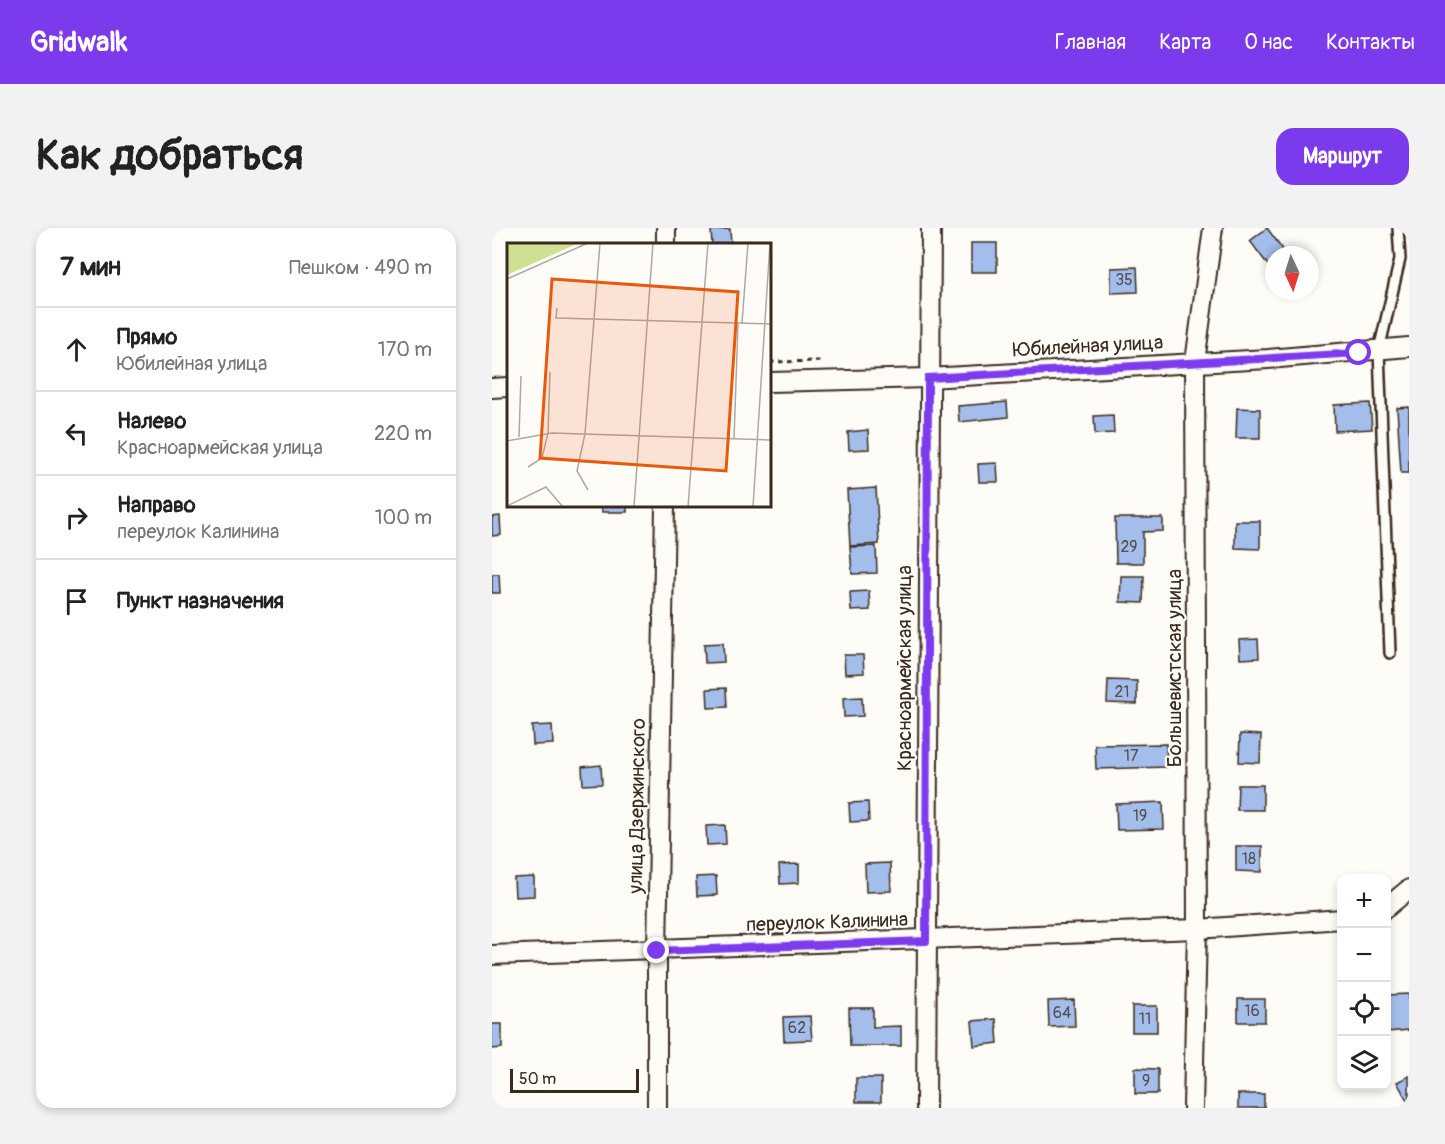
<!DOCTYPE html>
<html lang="ru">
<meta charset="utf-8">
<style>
:root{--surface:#fff;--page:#f2f2f2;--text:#222;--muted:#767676;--line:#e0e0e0;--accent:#7c3aed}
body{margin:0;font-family:Pangolin,sans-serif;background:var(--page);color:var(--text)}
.controls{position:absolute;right:18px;bottom:18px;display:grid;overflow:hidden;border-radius:12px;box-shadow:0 3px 9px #0003}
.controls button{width:54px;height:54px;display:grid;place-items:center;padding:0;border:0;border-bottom:2px solid var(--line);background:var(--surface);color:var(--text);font:30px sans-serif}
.compass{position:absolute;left:773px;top:18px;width:54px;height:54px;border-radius:50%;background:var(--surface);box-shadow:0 3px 9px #0003;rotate:176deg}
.scale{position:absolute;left:18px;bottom:15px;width:129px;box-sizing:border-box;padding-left:6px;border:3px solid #3b2a1e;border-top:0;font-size:16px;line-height:21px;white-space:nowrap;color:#3b2a1e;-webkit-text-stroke:4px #fdfcf7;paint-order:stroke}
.stop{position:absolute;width:18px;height:18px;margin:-14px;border:4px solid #7c3aed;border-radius:50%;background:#fff}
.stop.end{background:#7c3aed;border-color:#fff;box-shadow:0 2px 6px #0008}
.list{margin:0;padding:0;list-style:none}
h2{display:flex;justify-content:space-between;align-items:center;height:78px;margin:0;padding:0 24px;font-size:26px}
h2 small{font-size:20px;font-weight:400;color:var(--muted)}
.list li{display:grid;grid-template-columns:39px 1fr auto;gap:18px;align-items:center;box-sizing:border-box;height:84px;padding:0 24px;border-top:2px solid var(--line)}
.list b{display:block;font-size:22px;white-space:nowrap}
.list p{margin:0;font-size:20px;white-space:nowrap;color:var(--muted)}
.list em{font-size:20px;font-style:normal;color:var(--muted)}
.icon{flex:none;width:33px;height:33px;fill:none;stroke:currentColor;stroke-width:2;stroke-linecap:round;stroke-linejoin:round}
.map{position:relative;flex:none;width:917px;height:880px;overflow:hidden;border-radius:18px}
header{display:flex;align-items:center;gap:36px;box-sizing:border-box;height:84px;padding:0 30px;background:var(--accent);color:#fff}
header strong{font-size:28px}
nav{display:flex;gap:33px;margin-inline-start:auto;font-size:21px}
.intro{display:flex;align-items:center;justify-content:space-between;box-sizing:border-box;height:144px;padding:0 36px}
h1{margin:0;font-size:42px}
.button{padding:15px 27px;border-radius:18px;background:var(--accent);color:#fff;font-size:21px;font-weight:700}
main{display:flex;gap:36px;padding:0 36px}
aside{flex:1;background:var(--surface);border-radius:18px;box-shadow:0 3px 9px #0003}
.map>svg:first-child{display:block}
</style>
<header>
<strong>Gridwalk</strong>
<nav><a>Главная</a><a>Карта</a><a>О нас</a><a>Контакты</a></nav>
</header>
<div class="intro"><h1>Как добраться</h1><a class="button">Маршрут</a></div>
<main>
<aside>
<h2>7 мин<small>Пешком · 490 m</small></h2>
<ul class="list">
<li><svg class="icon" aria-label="ahead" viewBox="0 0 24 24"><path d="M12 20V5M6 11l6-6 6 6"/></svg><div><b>Прямо</b><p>Юбилейная улица</p></div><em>170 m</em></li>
<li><svg class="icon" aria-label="left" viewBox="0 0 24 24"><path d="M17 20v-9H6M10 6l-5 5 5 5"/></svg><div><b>Налево</b><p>Красноармейская улица</p></div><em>220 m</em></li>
<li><svg class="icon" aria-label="right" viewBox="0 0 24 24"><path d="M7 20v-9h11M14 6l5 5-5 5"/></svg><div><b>Направо</b><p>переулок Калинина</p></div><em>100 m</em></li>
<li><svg class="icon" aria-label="arrive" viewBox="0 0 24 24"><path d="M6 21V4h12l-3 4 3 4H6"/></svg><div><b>Пункт назначения</b></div></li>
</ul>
</aside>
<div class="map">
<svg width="917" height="880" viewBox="0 0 917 880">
<rect width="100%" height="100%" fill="#fdfcf7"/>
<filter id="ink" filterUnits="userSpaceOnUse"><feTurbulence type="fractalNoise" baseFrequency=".0167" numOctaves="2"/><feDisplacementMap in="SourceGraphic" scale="12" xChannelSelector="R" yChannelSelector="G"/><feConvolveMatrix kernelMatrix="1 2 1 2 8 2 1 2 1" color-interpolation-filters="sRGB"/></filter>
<g filter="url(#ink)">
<g fill="#a4beeb" stroke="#3b2a1e" stroke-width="1.5">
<path d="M775 0 795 27H782V45L758 13Z"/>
<path d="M238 1 239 16H220L219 2Z"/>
<rect x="479" y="15" width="26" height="29"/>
<path d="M645 39 646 64 619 65V40Z"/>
<path d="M515 174 516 189 467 194 466 178Z"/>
<path d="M878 175 880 201 843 203 842 177Z"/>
<path d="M917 179V245H909L905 180Z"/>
<path d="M745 180 768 181V210H744Z"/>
<path d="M621 187 622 205 603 206 602 188Z"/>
<path d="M376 202 377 221 357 222 356 204Z"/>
<path d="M505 235 506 254H487L486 236Z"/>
<path d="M384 260 387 316 358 318 355 262Z"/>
<path d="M109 278H135V284H110Z"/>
<path d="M8 288 9 307 0 308V289Z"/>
<path d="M623 290H671V303L651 304V335H624Z"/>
<path d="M743 293H768V321L743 320Z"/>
<path d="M384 318 385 345 360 346 358 319Z"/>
<path d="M0 346H7L8 365H0Z"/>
<path d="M629 348H652L651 375 628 374Z"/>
<path d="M377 363 378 382 359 383 358 364Z"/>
<path d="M766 411 767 430 748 431 747 412Z"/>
<path d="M231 415 232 434 213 435 212 416Z"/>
<path d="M352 427H371L372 445 353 446Z"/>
<path d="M616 452 645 453V476L615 475Z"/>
<path d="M234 460 235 479 216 480 215 461Z"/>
<path d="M370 469 371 488 352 489 351 470Z"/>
<path d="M60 497 61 516 41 517 40 498Z"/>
<path d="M748 506 769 507 768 535 747 534Z"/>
<path d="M674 516 675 539 604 541 603 517Z"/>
<path d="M109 537 110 556 91 557 90 539Z"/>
<path d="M746 557H771V582H745Z"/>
<path d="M376 574 377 593 358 594 357 575Z"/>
<path d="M671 574 672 601 625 602 624 576Z"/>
<path d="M233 597 234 616 215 617 214 598Z"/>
<path d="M744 618H770V644L744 643Z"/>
<path d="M398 635 399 663 374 664 373 636Z"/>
<path d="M307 636V655L288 656 287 637Z"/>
<path d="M224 648 225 667 205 668 204 649Z"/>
<path d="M42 649V668L23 669 22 650Z"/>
<path d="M917 766V802L895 804 894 767Z"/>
<rect x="746" y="771" width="27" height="23"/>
<path d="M582 772 583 798 557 799 556 773Z"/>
<rect x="640" y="778" width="25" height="26"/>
<path d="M357 780H381V799L409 798V818H358Z"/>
<path d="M318 788 320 812 292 813 291 789Z"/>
<path d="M504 791 506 815 482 818 480 793Z"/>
<path d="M0 796H10V820L0 821Z"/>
<path d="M643 840 666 841V866H643Z"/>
<path d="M917 848V876L905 854Z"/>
<rect x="364" y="850" width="25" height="24"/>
<rect x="746" y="866" width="26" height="14"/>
</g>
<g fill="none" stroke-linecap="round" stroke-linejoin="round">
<g stroke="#3b2a1e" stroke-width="14">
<path id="lane" d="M898 425 887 122 908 31 906 0"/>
</g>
<g stroke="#3b2a1e" stroke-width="22">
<g id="street">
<path d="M174 0V16"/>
<path d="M278 154 436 150 776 131 917 119"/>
<path d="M0 160 16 159"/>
<path d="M894 680 917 661"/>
<path d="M0 727 705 701 850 691"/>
<path d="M165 880V723L173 278"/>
<path d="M434 880 439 0"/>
<path d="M701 880 705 701 703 134 721 0"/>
</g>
</g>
<path stroke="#3b2a1e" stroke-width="3" stroke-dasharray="4.5 4.5" stroke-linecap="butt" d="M278 134 329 133"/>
<use href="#lane" stroke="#fdfcf7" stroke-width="9"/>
<use href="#street" stroke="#fdfcf7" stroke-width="18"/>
</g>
</g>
<g fill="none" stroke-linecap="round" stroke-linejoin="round" filter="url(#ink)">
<path stroke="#7c3aed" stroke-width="8" d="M165 723 434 713 436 150 867 125"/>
</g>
<g text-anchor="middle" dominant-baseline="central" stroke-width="4.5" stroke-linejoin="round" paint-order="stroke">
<g font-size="16" fill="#554f51">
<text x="632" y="52">35</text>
<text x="637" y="319">29</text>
<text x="630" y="464">21</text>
<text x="639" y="528">17</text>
<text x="648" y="588">19</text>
<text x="757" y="631">18</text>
<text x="760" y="783">16</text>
<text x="570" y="785">64</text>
<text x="653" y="791">11</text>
<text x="305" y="800">62</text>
<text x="654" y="853">9</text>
</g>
<g font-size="20" fill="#3b2a1e" stroke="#fdfcf7">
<text transform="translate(596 118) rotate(-3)">Юбилейная улица</text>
<text transform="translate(412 440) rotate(-90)">Красноармейская улица</text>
<text transform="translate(682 440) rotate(-90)">Большевистская улица</text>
<text transform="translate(145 578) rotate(-89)">улица Дзержинского</text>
<text transform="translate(335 694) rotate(-2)">переулок Калинина</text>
</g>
</g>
<g transform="translate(15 15)">
<rect width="264" height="264" fill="#fdfcf7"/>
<path d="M0 0H72L0 32Z" fill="#d0e093"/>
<path fill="none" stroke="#afa8a0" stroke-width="1.5" d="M0 36 81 0M50 65 49 75 264 81M235 80 241 0M12 194 14 133M227 196 231 80M0 198 45 190 264 197M21 224 35 215 41 190 43 129M81 247 70 228 78 191 93 0M0 263 39 244 56 264M127 264 146 0M181 264 201 0M246 264 263 0"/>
<path fill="#e8590c" fill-opacity="0.15" stroke="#e8590c" stroke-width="3" d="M45 36 231 49 219 228 33 215Z"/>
<rect width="264" height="264" fill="none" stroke="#3b2a1e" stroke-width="3"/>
</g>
</svg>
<div class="controls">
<button>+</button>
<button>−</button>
<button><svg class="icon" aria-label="locate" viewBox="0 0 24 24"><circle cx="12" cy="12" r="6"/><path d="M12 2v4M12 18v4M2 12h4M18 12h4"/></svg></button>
<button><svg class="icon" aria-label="layers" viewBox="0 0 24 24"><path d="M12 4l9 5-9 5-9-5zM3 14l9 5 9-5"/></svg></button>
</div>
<svg class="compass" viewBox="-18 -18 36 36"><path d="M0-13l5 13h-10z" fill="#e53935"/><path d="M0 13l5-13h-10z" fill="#767676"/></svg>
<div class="scale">50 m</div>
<div class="stop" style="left:867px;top:125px"></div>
<div class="stop end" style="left:165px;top:723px"></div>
</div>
</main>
